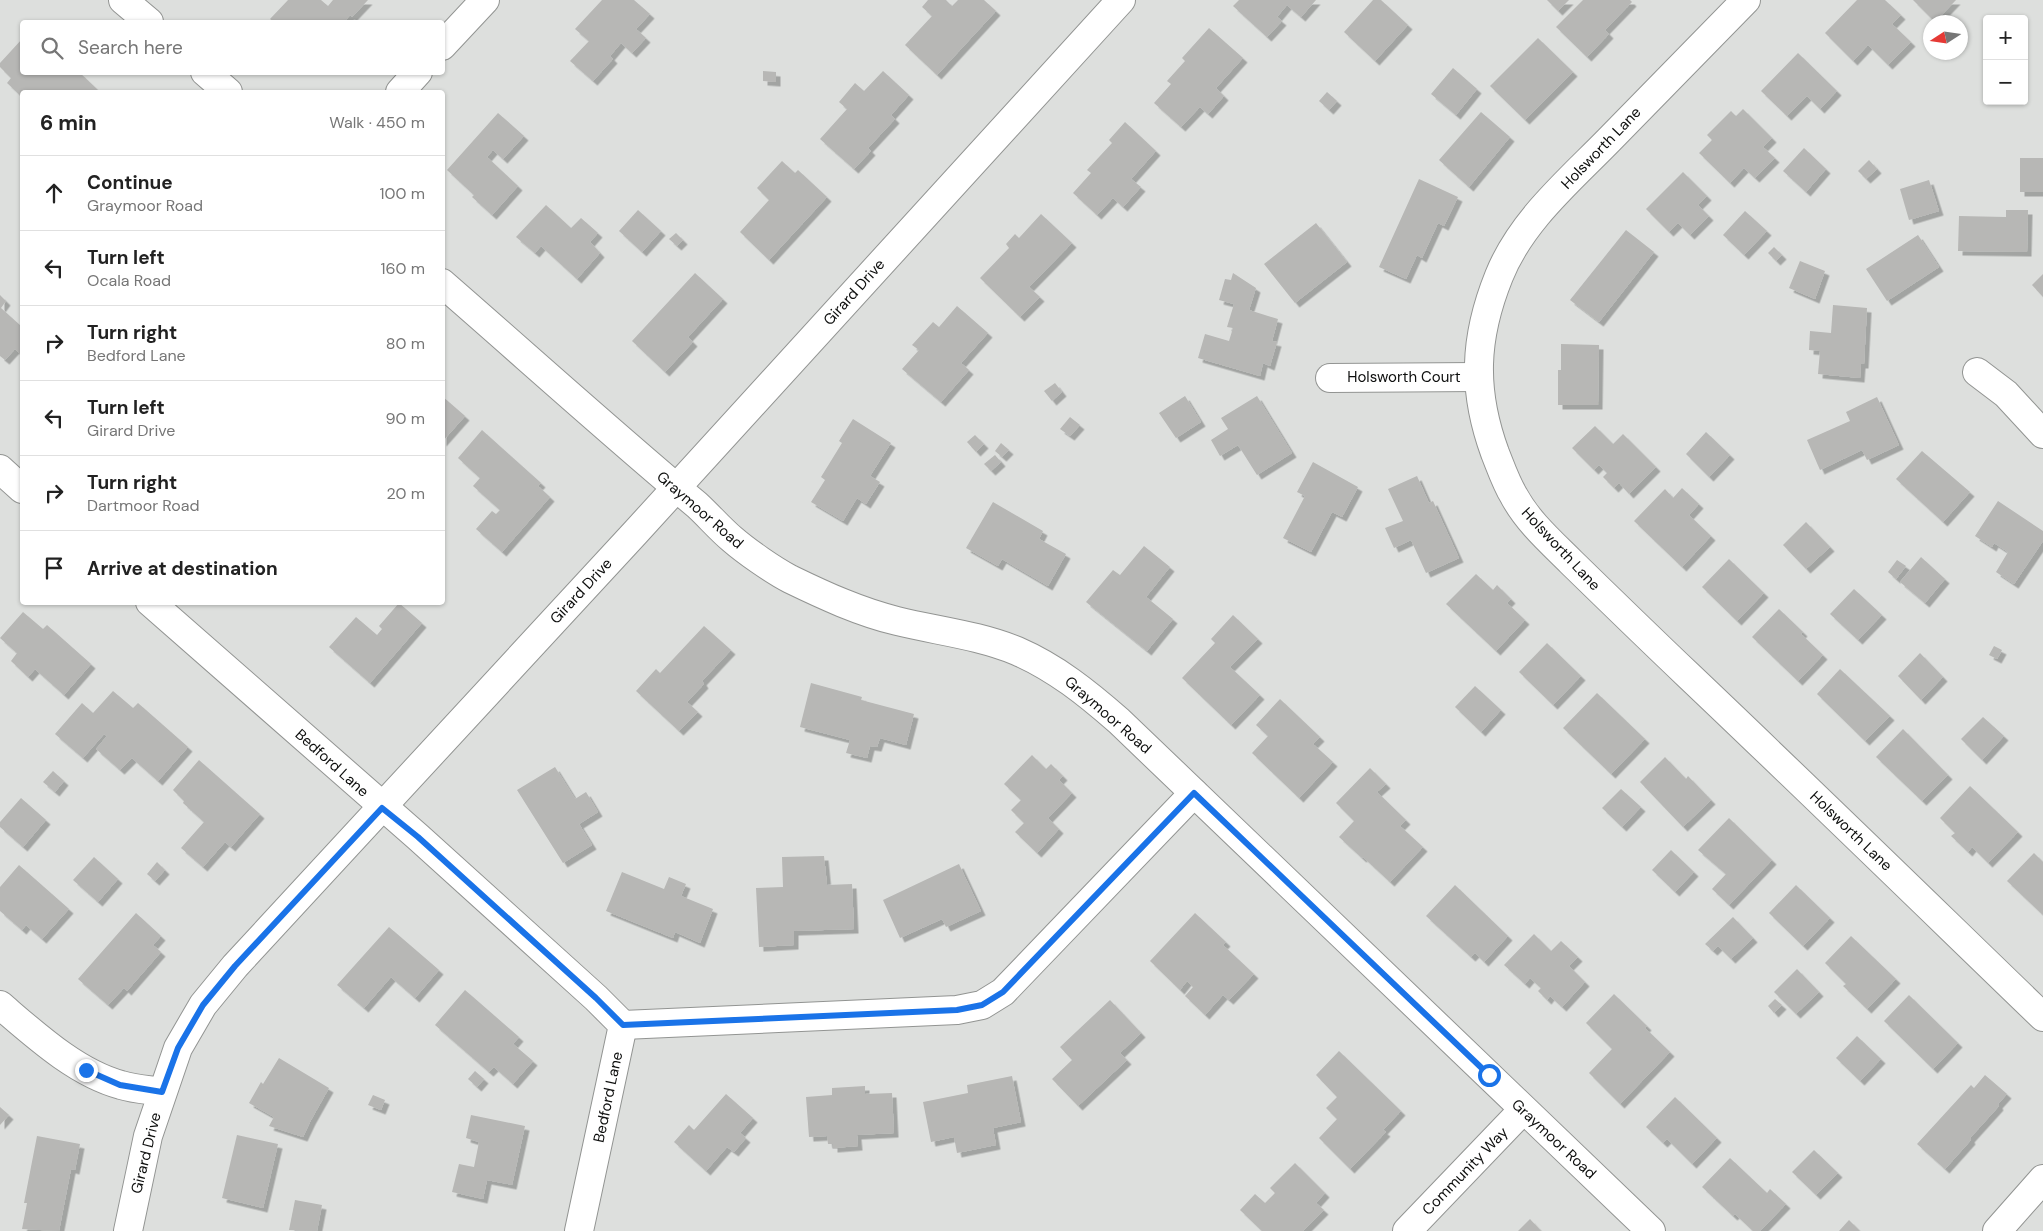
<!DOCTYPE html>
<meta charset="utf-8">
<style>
:root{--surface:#fff;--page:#f6f6f6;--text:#222;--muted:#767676;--line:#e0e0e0}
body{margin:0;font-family:"DM Sans",sans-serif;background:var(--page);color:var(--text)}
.controls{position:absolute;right:15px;top:15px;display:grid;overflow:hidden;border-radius:5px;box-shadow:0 1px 4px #0004}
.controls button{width:45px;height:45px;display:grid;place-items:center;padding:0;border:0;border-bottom:1px solid var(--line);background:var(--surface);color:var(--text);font:25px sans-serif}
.compass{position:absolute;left:1923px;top:15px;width:45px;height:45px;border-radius:50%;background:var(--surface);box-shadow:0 1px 4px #0004;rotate:258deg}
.stop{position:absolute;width:15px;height:15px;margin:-11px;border:4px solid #1a73e8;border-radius:50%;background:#fff}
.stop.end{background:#1a73e8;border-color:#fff;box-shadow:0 1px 5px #0008}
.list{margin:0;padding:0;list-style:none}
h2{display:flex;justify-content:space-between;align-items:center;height:65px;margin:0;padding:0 20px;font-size:21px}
h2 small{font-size:16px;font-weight:400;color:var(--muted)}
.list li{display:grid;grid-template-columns:32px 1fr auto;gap:15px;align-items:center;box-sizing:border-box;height:75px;padding:0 20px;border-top:1px solid var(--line)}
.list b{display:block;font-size:19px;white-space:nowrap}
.list p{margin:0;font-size:16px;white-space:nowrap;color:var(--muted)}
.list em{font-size:16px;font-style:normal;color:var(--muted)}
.icon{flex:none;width:28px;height:28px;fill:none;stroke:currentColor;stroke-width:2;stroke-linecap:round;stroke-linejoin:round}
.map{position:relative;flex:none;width:2043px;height:1231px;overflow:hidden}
.search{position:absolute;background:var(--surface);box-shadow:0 1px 4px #0004;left:20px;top:20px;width:425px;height:55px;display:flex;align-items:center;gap:12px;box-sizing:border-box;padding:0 18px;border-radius:5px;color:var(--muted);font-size:19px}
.panel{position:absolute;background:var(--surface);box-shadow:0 1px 4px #0004;left:20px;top:90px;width:425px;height:515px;border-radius:5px}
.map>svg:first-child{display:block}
</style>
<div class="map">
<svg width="2043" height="1231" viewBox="0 0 2043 1231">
<defs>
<filter id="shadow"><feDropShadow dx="4.5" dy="4.5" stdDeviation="0" flood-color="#0004"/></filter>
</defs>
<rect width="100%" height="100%" fill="#dddfdd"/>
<g fill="#b7b7b5" filter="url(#shadow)">
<path d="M288 0H321L328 6 333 0H368L352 17 350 15 345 21 347 22H274L270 19Z"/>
<path d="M602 0H634L650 14 636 29 646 38 632 53 621 43 610 56 613 59 593 81 570 61 589 41 575 29Z"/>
<path d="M928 0H946L952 6 958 0H984L996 11 937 75 905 45 932 16 922 7Z"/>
<path d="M1239 0H1316L1301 17 1287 5 1277 17 1282 21 1267 37 1233 6Z"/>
<path d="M1373 0H1381L1408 25 1375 61 1344 32Z"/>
<path d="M1547 0H1569L1558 11Z"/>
<path d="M1583 0H1630L1632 2 1605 30 1609 34 1587 57 1556 27Z"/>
<path d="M1857 0H1885L1901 15 1892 24 1911 42 1888 65 1868 45 1853 61 1825 33Z"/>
<path d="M1913 0H1956L1935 22Z"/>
<path d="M1209 28 1243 58 1216 88 1224 96 1208 114 1200 107 1181 127 1154 103 1171 84 1167 81 1185 61 1182 58Z"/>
<path d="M1538 38 1573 72 1525 120 1490 86Z"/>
<path d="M22 39V72H79L99 91 22 92V97L7 83 11 78 0 67V63Z"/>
<path d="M1798 53 1837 91 1820 109 1807 96 1787 116 1761 91Z"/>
<path d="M1453 68 1477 89 1456 115 1431 94Z"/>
<path d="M763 71 776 72V82L763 81Z"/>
<path d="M883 71 909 95 891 115 895 119 868 148 871 151 854 169 820 139 847 109 839 102 855 83 864 91Z"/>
<path d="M1327 92 1337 101 1329 110 1319 101Z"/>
<path d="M1743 109 1772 138 1763 147 1775 158 1755 178 1744 168 1730 183 1699 153 1712 140 1707 135 1731 111 1736 116Z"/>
<path d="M1481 112 1510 137 1469 187 1439 160Z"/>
<path d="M498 113 524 136 503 159 493 150 487 157 518 186 492 215 472 197 474 195 447 170Z"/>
<path d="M1125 122 1156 151 1131 179 1141 187 1123 207 1113 198 1097 215 1073 193 1091 173 1087 170 1112 143 1109 140Z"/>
<path d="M1804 148 1826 169 1806 192 1783 171Z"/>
<rect x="2020" y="158" width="23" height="34"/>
<path d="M1869 160 1877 169 1866 179 1858 171Z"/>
<path d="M782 161 795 173 798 170 827 197 769 260 740 232 769 200 757 188Z"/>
<path d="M1683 172 1707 196 1698 205 1709 216 1690 235 1678 223 1669 232 1646 209Z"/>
<path d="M1419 179 1458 197 1444 226 1438 223 1422 258 1417 255 1406 279 1379 267Z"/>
<path d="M1929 180 1939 211 1909 220 1900 189Z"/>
<path d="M546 205 571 228 581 218 598 233 590 242 600 253 577 279 541 246 535 253 516 237Z"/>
<path d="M638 210 661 231 642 252 619 231Z"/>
<path d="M2006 210H2028L2027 252 1958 251 1959 216 2006 217Z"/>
<path d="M1745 211 1767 231 1744 255 1723 235Z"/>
<path d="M1041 214 1072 243 1029 287 1040 297 1020 317 980 278 1009 248 1006 244 1015 234 1019 238Z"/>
<path d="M1316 223 1347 262 1295 303 1264 264Z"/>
<path d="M1626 230 1654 252 1599 322 1570 300Z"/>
<path d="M676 233 683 240 677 246 669 239Z"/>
<path d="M1918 235 1939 267 1887 301 1866 269Z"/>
<path d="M1774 247 1782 255 1776 261 1768 253Z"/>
<path d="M1800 261 1825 271 1815 299 1789 288Z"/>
<path d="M695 273 723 299 688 337 693 342 665 372 632 341Z"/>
<path d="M1233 273 1256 288 1249 310 1278 319 1272 341 1277 342 1270 366 1263 363 1260 376 1198 358 1205 334 1229 341 1233 328 1227 327 1234 304 1219 300 1225 279 1231 280Z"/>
<path d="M2043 274V297L2032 285Z"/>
<path d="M0 295 6 301 1 308 22 327V351L20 354 15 349 5 360 0 356Z"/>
<path d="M1833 305 1867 308 1864 364H1861L1860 378 1818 374 1820 351 1809 350 1810 331 1831 333Z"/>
<path d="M957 306 988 333 961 363 969 370 941 402 902 369 919 350 912 345 933 322 939 327Z"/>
<path d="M1561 344 1599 345 1598 405H1558V370H1561Z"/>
<path d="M1055 383 1062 392 1052 401 1044 391Z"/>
<path d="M442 396 465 416 442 442Z"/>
<path d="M1185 396 1201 422 1176 438 1159 413Z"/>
<path d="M1257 396 1292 453 1257 475 1238 445 1220 456 1211 440 1228 429 1221 418Z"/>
<path d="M1877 397 1899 445 1867 460 1862 450 1820 470 1807 440 1850 421 1846 412Z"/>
<path d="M1070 417 1080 425 1070 436 1060 429Z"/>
<path d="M853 419 891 443 870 476 880 482 866 504 857 498 843 521 811 502 825 480 821 477 842 443 839 441Z"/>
<path d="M1595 426 1613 444 1623 434 1656 467 1629 494 1619 483 1614 488 1603 477 1607 473 1599 465 1594 470 1572 448Z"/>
<path d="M482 430 541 483 538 486 550 497 502 552 476 529 492 511 496 514 500 510 473 486 480 478 458 458Z"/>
<path d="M1706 432 1730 455 1709 477 1686 454Z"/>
<path d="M975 435 984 444 976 452 967 442Z"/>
<path d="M1001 443 1009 450 1002 457 995 451Z"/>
<path d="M1922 451 1970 492 1943 522 1896 479Z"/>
<path d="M995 455 1001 462 991 471 984 464Z"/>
<path d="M1313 462 1358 487 1342 517 1332 512 1311 552 1283 538 1305 496 1297 492Z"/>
<path d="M1417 476 1429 503 1433 501 1459 558 1426 573 1411 540 1394 548 1385 528 1403 521 1388 489Z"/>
<path d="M1682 488 1699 504 1689 515 1711 536 1682 567 1634 521 1665 489 1673 498Z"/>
<path d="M1998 501 2043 531V541L2014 584 1996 572 2008 552 1994 543 1992 547 1975 536Z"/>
<path d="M993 502 1043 531 1039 539 1066 554 1048 586 1002 559 998 566 966 548Z"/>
<path d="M1806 522 1830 547 1806 569 1783 545Z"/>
<path d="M1144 546 1170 567 1146 597 1173 619 1147 651 1086 602 1113 570 1120 575Z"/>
<path d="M1921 557 1945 579 1925 603 1900 582Z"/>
<path d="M1729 559 1764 593 1737 621 1702 587Z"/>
<path d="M1897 560 1906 566 1896 579 1888 572Z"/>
<path d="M1476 574 1493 590 1497 585 1511 599 1507 603 1525 620 1496 651 1446 604Z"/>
<path d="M1854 589 1882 615 1858 640 1830 614Z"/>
<path d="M399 603 422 623 370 683 329 647 356 617 377 635 382 629 379 626Z"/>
<path d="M1779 609 1803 632 1801 634 1823 655 1798 681 1752 637Z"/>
<path d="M23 612 43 629 47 625 91 664 64 695 35 669 28 677 11 661 17 653 0 638Z"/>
<path d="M1233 615 1258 639 1230 667 1260 695 1231 725 1182 678 1215 643 1211 639Z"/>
<path d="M704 626 731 650 702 681 704 684 687 702 698 712 679 731 636 691 656 669 660 673Z"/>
<path d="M1547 643 1581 676 1553 705 1519 672Z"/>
<path d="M1994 646 2002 650 1997 659 1989 655Z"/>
<path d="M1920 653 1943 677 1921 700 1898 676Z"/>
<path d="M1840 669 1890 716 1865 741 1817 694Z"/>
<path d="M811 683 862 697 861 700 914 714 906 745 880 738 877 747 870 746 867 758 846 753 850 740 800 727Z"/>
<path d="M1475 686 1501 710 1481 732 1455 707Z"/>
<path d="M113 691 133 708 138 703 188 747 158 781 132 758 120 770 96 749 107 736 104 734 83 758 55 734 82 703 93 713Z"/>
<path d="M1597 693 1645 739 1611 774 1563 728Z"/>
<path d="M1280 699 1320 737 1313 744 1333 762 1299 798 1252 753 1268 736 1256 725Z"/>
<path d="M1983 717 2004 736 1982 760 1961 739Z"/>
<path d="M1903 729 1948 775 1922 801 1876 757Z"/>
<path d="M1032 755 1046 769 1051 764 1063 776 1059 780 1072 793 1048 818 1059 829 1037 853 1015 832 1024 823 1011 810 1021 800 1004 784Z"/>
<path d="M1665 757 1686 779 1688 776 1711 800 1683 827 1640 782Z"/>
<path d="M199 760 260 814 231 847 225 842 203 867 181 848 204 822 183 803 184 801 173 790Z"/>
<path d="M555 767 575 799 586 792 598 812 579 824 592 845 563 863 517 790Z"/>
<path d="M1370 768 1386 784 1377 792 1406 820 1400 826 1423 847 1390 882 1363 857 1362 858 1339 837 1354 821 1336 803Z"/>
<path d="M53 771 64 781 55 792 43 782Z"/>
<path d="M1970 786 2018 832 1988 863 1972 847 1968 852 1951 836 1955 833 1940 818Z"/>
<path d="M1621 789 1641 807 1622 827 1602 808Z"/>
<path d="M21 798 46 820 23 847 0 827V822Z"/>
<path d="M1729 818 1772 860 1729 905 1712 889 1726 874 1698 850Z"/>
<path d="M1671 850 1694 872 1675 892 1652 870Z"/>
<path d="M2034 853 2043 862V915L2007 881Z"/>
<path d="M824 856 827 885 852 884 854 929 794 931V945L759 947 756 888 783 887 782 857Z"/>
<path d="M94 857 118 879 98 902 73 880Z"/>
<path d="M157 862 165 870 155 881 147 874Z"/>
<path d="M959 864 981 911 946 927 942 919 900 938 883 900Z"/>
<path d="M19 865 69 909 42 939 26 925 22 930 0 911V887Z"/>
<path d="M622 872 664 889 669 877 686 884 681 896 713 909 700 943 675 932 673 938 606 911Z"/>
<path d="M1455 885 1508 936 1484 962 1475 953 1471 957 1426 916Z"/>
<path d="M1796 885 1830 918 1803 946 1769 913Z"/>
<path d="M136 913 161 936 153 945 161 952 127 991 124 988 108 1005 78 979Z"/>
<path d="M1195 913 1226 942 1223 945 1254 974 1229 1000 1223 995 1205 1015 1185 996 1193 987 1187 981 1180 990 1150 961Z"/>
<path d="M1733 917 1753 938 1731 959 1718 946 1713 951 1705 944Z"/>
<path d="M389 927 439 970 415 998 391 977 364 1008 337 985Z"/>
<path d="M1534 934 1551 951 1561 941 1578 957 1569 966 1585 982 1562 1007 1550 996 1547 1000 1538 991 1541 988 1530 978 1525 984 1504 965Z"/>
<path d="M1851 936 1896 979 1867 1009 1843 986 1846 984 1825 963Z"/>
<path d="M1797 969 1819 992 1796 1014 1774 992Z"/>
<path d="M465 990 519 1037 513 1044 533 1061 513 1084 494 1067 489 1072 435 1025Z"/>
<path d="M1614 994 1647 1026 1645 1028 1670 1052 1620 1104 1589 1073 1612 1049 1586 1023Z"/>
<path d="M1909 995 1958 1043 1933 1069 1884 1021Z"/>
<path d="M1775 999 1782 1005 1774 1013 1768 1006Z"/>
<path d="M1110 1000 1141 1033 1120 1053 1127 1060 1078 1106 1052 1079 1072 1060 1060 1047Z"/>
<path d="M1857 1036 1881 1059 1860 1081 1836 1058Z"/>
<path d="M1339 1051 1401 1111 1383 1130 1386 1132 1350 1169 1319 1138 1337 1119 1326 1108 1337 1097 1316 1075Z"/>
<path d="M279 1058 329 1088 311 1120 303 1137 269 1126 274 1117 249 1103 261 1082 263 1084Z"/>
<path d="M475 1071 484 1079 477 1087 468 1079Z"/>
<path d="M1985 1075 2007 1094 1998 1104 1999 1106 1970 1138 1971 1140 1945 1169 1917 1144 1971 1085 1974 1088Z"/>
<path d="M1012 1076 1021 1122 993 1128 996 1145 957 1153 954 1137 931 1142 923 1102 968 1093 967 1085Z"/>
<path d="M865 1086V1094L892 1093 894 1133 857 1135 858 1146 833 1148V1144H828L827 1136 809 1137 806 1097 832 1095V1088Z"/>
<path d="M726 1094 753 1118 740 1133 746 1138 734 1152 727 1147 706 1171 674 1142 689 1125 694 1130Z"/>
<path d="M373 1095 385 1100 381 1110 368 1105Z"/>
<path d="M1675 1097 1717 1138 1692 1164 1667 1139 1663 1143 1646 1127Z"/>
<path d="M0 1107 9 1115 0 1125Z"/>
<path d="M471 1115 525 1126 512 1185 487 1180 483 1199 452 1192 459 1164 474 1167 479 1142 466 1138Z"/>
<path d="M237 1135 278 1144 263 1208 222 1198Z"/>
<path d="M37 1136 80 1144 75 1170 71 1169 59 1231 22 1229 27 1203H24Z"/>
<path d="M1814 1150 1838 1173 1816 1195 1792 1172Z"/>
<path d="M1730 1158 1767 1193 1770 1189 1786 1204 1760 1231H1753L1735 1214 1733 1216 1702 1187Z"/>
<path d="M1295 1163 1325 1193 1316 1203 1324 1210 1303 1231H1262L1240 1210 1255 1194 1265 1203 1275 1193 1270 1188Z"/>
<path d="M295 1200 322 1205 317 1231 289 1230Z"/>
<path d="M1530 1219 1541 1231H1518Z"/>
<path d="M1849 1220 1860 1231H1839Z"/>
</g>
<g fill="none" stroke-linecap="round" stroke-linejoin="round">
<g stroke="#929492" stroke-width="30">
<g id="minor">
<path d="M123 0 149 22"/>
<path d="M1746 0C1700 47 1655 93 1609 140 1569 181 1521 221 1499 276 1474 338 1472 390 1495 453 1501 468 1506 483 1514 496 1528 522 1551 542 1571 562 1610 600 1649 638 1688 675 1807 788 1925 903 2043 1017"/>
<path d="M442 46 485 0"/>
<path d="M205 72 228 92"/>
<path d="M400 92 418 72"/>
<path d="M442 283C527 357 611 433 697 505 709 516 720 529 732 539 747 552 773 570 790 579 825 596 860 612 897 621 938 631 978 635 1017 651 1056 668 1087 693 1119 721L1651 1231"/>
<path d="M1977 372 2006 394 2043 434"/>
<path d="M1330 378 1478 377"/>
<path d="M0 469 22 489"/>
<path d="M150 602 418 837 596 998 623 1025 579 1231"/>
<path d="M0 1005C34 1034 76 1073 121 1085 134 1089 149 1090 162 1092"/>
<path d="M623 1025 957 1010 982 1005 1003 992 1194 793"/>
<path d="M128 1231 148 1136 178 1048 203 1005 235 966 635 533 1121 0"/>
<path d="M1407 1231 1523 1110"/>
<path d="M1997 1231 2043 1179"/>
</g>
</g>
<use href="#minor" stroke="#fff" stroke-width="28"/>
</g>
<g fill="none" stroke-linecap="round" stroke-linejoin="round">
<path stroke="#1a73e8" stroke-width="6" d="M86 1070 120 1085 162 1092 178 1048 203 1005 235 966 382 808 418 837 596 998 623 1025 957 1010 982 1005 1003 992 1194 793 1489 1075"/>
</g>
<g text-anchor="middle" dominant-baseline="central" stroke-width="4.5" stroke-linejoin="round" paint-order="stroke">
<g font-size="15" fill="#0d0e0d" stroke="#fff">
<text transform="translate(1601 148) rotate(-46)">Holsworth Lane</text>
<text transform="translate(854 292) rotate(-48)">Girard Drive</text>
<text x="1404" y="377">Holsworth Court</text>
<text transform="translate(700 510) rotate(41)">Graymoor Road</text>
<text transform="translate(1561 549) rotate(47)">Holsworth Lane</text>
<text transform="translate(581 591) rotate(-47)">Girard Drive</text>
<text transform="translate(1108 715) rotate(41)">Graymoor Road</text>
<text transform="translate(332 763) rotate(42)">Bedford Lane</text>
<text transform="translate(1851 831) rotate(44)">Holsworth Lane</text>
<text transform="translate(608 1097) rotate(-78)">Bedford Lane</text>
<text transform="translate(1554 1139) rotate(43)">Graymoor Road</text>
<text transform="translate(146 1153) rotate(-76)">Girard Drive</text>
<text transform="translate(1465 1171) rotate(-46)">Community Way</text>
</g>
</g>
</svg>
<div class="controls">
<button>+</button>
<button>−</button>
</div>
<svg class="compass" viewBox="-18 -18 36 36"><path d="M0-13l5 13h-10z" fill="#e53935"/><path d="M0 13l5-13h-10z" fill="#767676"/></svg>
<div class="stop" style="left:1489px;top:1075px"></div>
<div class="stop end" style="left:86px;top:1070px"></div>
<div class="search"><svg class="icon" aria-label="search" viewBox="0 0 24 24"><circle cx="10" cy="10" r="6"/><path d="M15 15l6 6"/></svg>Search here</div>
<section class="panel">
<h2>6 min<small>Walk · 450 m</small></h2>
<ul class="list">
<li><svg class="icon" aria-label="ahead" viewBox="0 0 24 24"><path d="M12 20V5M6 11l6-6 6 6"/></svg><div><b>Continue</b><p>Graymoor Road</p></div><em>100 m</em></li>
<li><svg class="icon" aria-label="left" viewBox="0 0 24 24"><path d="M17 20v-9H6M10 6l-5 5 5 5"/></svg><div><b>Turn left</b><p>Ocala Road</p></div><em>160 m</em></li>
<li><svg class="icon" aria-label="right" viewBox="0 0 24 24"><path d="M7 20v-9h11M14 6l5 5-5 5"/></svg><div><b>Turn right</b><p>Bedford Lane</p></div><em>80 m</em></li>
<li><svg class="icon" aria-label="left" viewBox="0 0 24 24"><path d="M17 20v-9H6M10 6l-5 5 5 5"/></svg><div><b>Turn left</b><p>Girard Drive</p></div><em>90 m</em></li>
<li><svg class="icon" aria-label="right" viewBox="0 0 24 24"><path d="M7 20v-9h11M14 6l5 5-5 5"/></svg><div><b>Turn right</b><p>Dartmoor Road</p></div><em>20 m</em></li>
<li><svg class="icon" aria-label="arrive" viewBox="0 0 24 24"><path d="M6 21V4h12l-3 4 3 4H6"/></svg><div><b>Arrive at destination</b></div></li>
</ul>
</section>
</div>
